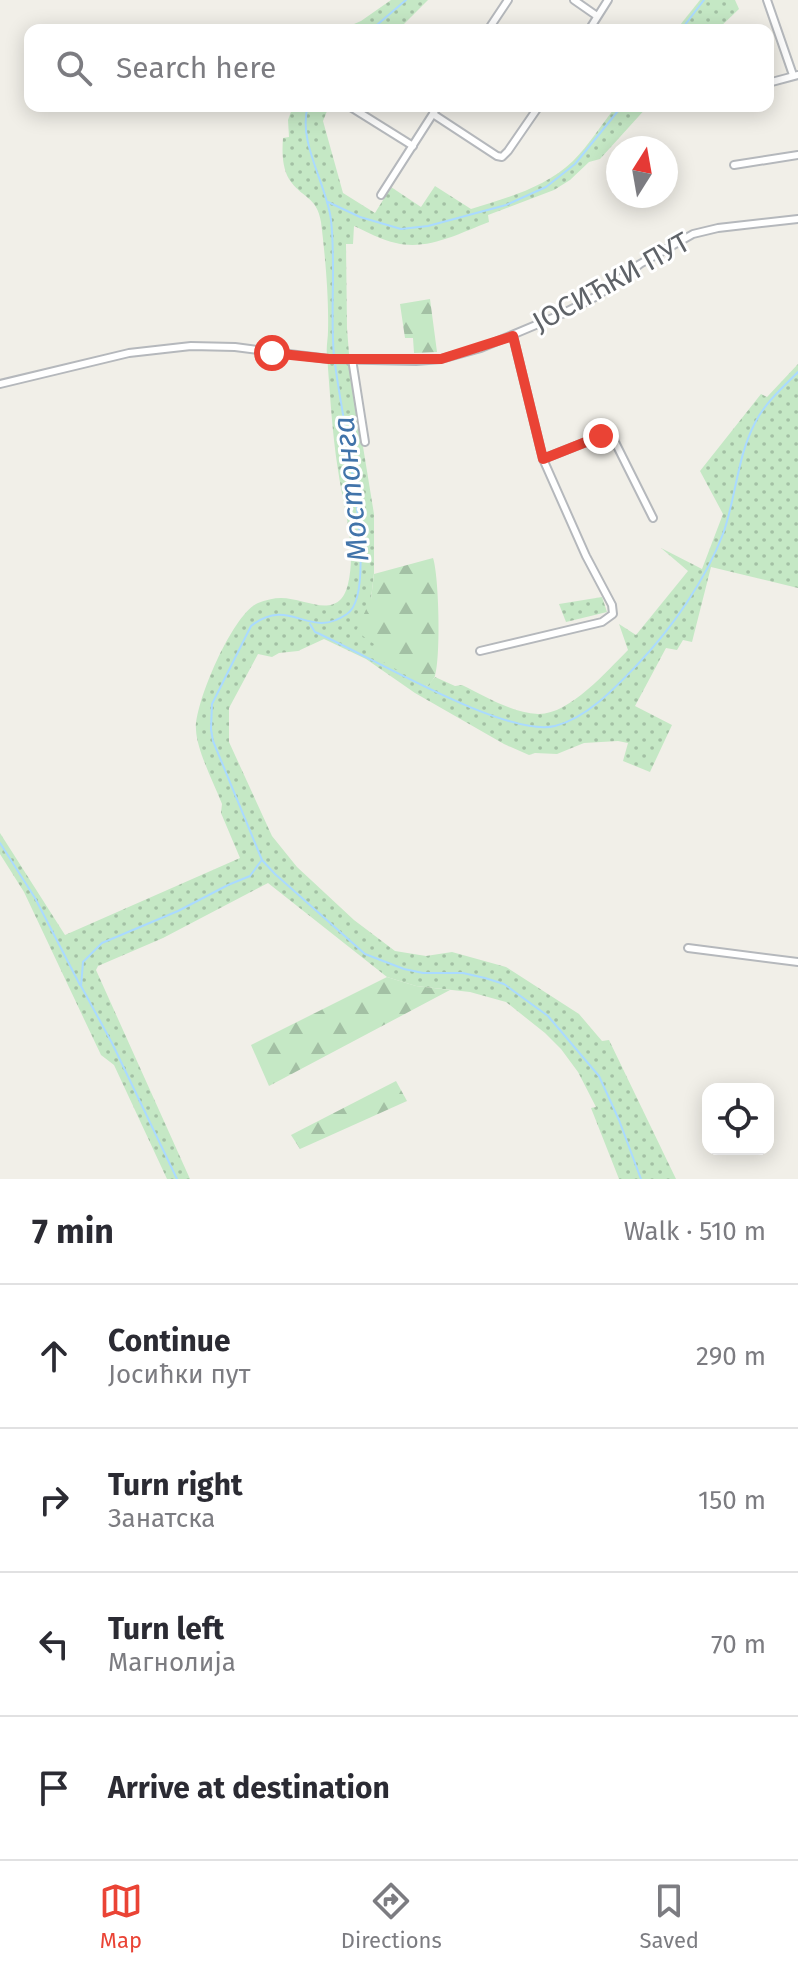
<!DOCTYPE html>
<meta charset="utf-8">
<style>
:root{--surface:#fff;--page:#f7f7f7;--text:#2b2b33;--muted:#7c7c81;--line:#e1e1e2;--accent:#ea4335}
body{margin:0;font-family:"Fira Sans",sans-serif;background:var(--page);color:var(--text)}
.controls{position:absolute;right:24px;bottom:24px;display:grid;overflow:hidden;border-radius:16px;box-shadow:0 4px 20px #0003}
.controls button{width:72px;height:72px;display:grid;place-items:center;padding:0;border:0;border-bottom:2px solid var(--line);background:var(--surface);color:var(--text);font:40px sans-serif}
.compass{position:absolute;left:606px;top:136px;width:72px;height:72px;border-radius:50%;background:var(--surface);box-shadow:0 4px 20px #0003;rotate:11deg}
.stop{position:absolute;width:24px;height:24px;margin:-18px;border:6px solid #ea4335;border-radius:50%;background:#fff}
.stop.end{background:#ea4335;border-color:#fff;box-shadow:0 2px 8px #0008}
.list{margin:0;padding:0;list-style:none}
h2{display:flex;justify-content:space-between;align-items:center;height:104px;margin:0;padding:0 32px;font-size:34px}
h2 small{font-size:26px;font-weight:400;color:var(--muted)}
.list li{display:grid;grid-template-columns:52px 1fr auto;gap:24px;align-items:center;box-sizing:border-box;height:144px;padding:0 32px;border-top:2px solid var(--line)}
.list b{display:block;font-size:30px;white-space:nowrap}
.list p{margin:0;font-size:26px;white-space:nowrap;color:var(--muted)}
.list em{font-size:26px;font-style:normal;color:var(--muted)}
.icon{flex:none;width:44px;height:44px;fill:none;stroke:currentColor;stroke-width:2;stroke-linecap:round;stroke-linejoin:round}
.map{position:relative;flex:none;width:798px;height:1179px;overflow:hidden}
.search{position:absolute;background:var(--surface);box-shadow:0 4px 20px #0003;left:24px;right:24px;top:24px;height:88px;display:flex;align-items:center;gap:20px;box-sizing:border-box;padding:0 28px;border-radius:16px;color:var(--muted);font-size:30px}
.sheet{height:680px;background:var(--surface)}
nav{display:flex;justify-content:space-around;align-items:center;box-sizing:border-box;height:112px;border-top:2px solid var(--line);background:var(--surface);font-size:22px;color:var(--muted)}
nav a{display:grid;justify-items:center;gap:4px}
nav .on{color:var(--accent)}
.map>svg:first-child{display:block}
</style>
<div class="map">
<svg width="798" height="1179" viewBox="0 0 798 1179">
<defs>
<pattern id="grass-dots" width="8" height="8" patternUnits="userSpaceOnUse" patternTransform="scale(2)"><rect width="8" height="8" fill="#c5e8c5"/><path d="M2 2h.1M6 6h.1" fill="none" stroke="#a3c0a4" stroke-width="1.8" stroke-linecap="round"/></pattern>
<pattern id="forest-firs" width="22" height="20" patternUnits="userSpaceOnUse" patternTransform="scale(2)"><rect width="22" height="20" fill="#c5e8c5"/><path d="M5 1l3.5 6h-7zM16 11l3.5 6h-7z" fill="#a3c0a4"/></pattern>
</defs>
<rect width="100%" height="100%" fill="#f1efe8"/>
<g fill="url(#grass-dots)">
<path d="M391 0H428L398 30H340L361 21Z"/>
<path d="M700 0H735L739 9 717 30H676Z"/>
<path d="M293 106H329L323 121 343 193 375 213 391 187 421 207 435 186 471 209C506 198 545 188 573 161 589 145 602 124 616 106H648L600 159 589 162 570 180 554 190 488 215 489 222C460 233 427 251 396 243 382 240 367 232 354 226L353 244H346L347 328 350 367 374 514V573L371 599 374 644 427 686 435 677 455 686 462 685C485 696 512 713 538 714 569 715 607 671 628 650L619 624 636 635 688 571 661 548 702 569 723 514 700 471 761 394 767 397 798 364V588L711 567 692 642 683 640 677 650 666 648 635 706 672 725 650 772 623 761 628 743 618 741 584 743 557 754 535 753 529 755 504 744 415 693 366 659 324 639 298 651 279 653 272 657 258 654 229 708V742L272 836 297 867 354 920 395 951 426 956 452 952 506 967 579 1014 602 1041 609 1040 676 1179H619L591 1108 596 1107 578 1072 561 1049 545 1033 506 1002 470 992 416 986 387 977 268 883 163 938 98 966 96 970 190 1179H167L114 1065 101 1055 24 892 0 854V833L65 935 240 858 221 813 222 804C214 783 197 751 196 730 194 704 233 613 258 603 265 600 274 598 281 598 306 598 339 622 348 584 357 547 343 506 338 470 332 432 330 393 327 355 326 347 328 339 328 331 329 298 325 254 321 222 317 196 301 198 289 179 282 167 282 151 283 138L289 137 288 120Z"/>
<path d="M602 597 607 612 566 622 559 604Z"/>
</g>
<g fill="url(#forest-firs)">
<path d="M430 299 437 352 414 353 413 338H405L400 304Z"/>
<path d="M433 558C439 576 441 657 435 676 434 679 429 684 427 686L370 655 374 644 356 631 371 599 374 574Z"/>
<path d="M387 977 416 986 450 990 269 1086 251 1045Z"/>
<path d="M396 1081 407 1101 300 1149 291 1135Z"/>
</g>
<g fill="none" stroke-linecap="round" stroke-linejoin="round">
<g stroke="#aadaff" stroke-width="2">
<path d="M371 30 406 0"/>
<path d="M681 30 704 0"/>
<path d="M308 106C297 141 327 185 331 220 336 265 330 312 334 357"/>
<path d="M328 202 360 217 401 229 428 226 506 205 546 187 575 164 622 106"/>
<path d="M335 363C339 406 382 591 347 614 308 641 291 595 251 626L212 704 211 729 213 741 262 860 275 874 365 954 404 969 423 973H463L485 978 504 984 548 1016 599 1076 619 1120 641 1179"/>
<path d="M310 624 315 632C366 654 505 738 555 726 587 718 615 688 637 665 672 628 705 581 723 534 736 498 737 457 755 423 764 404 783 387 798 372"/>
<path d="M0 843 35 898 80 985"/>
<path d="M177 1179 112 1043 81 986 83 962 102 943 178 911 228 885 250 876 261 861"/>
</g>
<g stroke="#b5b8bc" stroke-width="10">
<g id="minor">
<path d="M574 0 597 16"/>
<path d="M767 0 793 75"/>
<path d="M488 30 508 0"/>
<path d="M589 30 608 0"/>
<path d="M768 83 798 75"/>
<path d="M349 106 413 146"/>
<path d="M433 114 497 156 502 157 508 151 539 106"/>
<path d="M734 165 798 155"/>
<path d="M381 195 438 106"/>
<path d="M352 359 365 442"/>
<path d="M0 384 129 353 191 346 235 347 329 359 416 361 441 359 481 348 562 314 597 296 640 264 693 234 718 228 798 219"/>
<path d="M543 459 601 436 613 438 653 518"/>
<path d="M480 651 602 622 613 614 612 605 586 556 543 459 513 336"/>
<path d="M688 948 798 962"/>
</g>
</g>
<use href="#minor" stroke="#fff" stroke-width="6"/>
</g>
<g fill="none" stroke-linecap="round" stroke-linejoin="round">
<path stroke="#ea4335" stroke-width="10" d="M272 353 329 359H441L513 336 543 459 601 436"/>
</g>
<g text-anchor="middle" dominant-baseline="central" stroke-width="6" stroke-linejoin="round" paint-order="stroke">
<g font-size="28" fill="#5f6368" stroke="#fff">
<text transform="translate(611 282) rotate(-29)">ЈОСИЋКИ ПУТ</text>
</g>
<g font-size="30" font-style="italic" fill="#4174aa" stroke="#fff">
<text transform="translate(351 489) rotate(-96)">Мостонга</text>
</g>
</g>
</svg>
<div class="controls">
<button><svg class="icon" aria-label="locate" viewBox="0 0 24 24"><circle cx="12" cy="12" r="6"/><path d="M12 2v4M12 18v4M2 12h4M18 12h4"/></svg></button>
</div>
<svg class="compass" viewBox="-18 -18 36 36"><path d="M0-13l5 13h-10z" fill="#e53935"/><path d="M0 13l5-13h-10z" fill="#7c7c81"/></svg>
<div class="stop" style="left:272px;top:353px"></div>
<div class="stop end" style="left:601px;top:436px"></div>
<div class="search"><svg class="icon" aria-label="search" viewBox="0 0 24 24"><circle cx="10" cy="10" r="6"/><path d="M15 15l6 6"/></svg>Search here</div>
</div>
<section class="sheet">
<h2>7 min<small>Walk · 510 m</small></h2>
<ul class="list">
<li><svg class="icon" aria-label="ahead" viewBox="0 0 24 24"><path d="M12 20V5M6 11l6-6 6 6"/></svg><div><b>Continue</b><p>Јосићки пут</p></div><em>290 m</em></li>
<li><svg class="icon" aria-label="right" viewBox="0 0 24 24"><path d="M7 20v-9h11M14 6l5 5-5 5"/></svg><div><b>Turn right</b><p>Занатска</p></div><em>150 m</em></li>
<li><svg class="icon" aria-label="left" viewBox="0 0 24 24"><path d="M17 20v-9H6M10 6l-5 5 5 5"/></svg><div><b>Turn left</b><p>Магнолија</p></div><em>70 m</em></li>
<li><svg class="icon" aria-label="arrive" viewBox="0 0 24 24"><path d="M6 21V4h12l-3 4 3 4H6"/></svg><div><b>Arrive at destination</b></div></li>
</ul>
</section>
<nav>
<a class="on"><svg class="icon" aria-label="map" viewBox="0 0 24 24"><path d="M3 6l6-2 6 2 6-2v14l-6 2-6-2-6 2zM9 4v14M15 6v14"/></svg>Map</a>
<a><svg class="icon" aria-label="directions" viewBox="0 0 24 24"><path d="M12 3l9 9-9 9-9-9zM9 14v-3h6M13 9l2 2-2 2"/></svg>Directions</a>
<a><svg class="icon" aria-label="saved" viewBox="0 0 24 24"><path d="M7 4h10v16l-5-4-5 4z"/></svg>Saved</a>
</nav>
